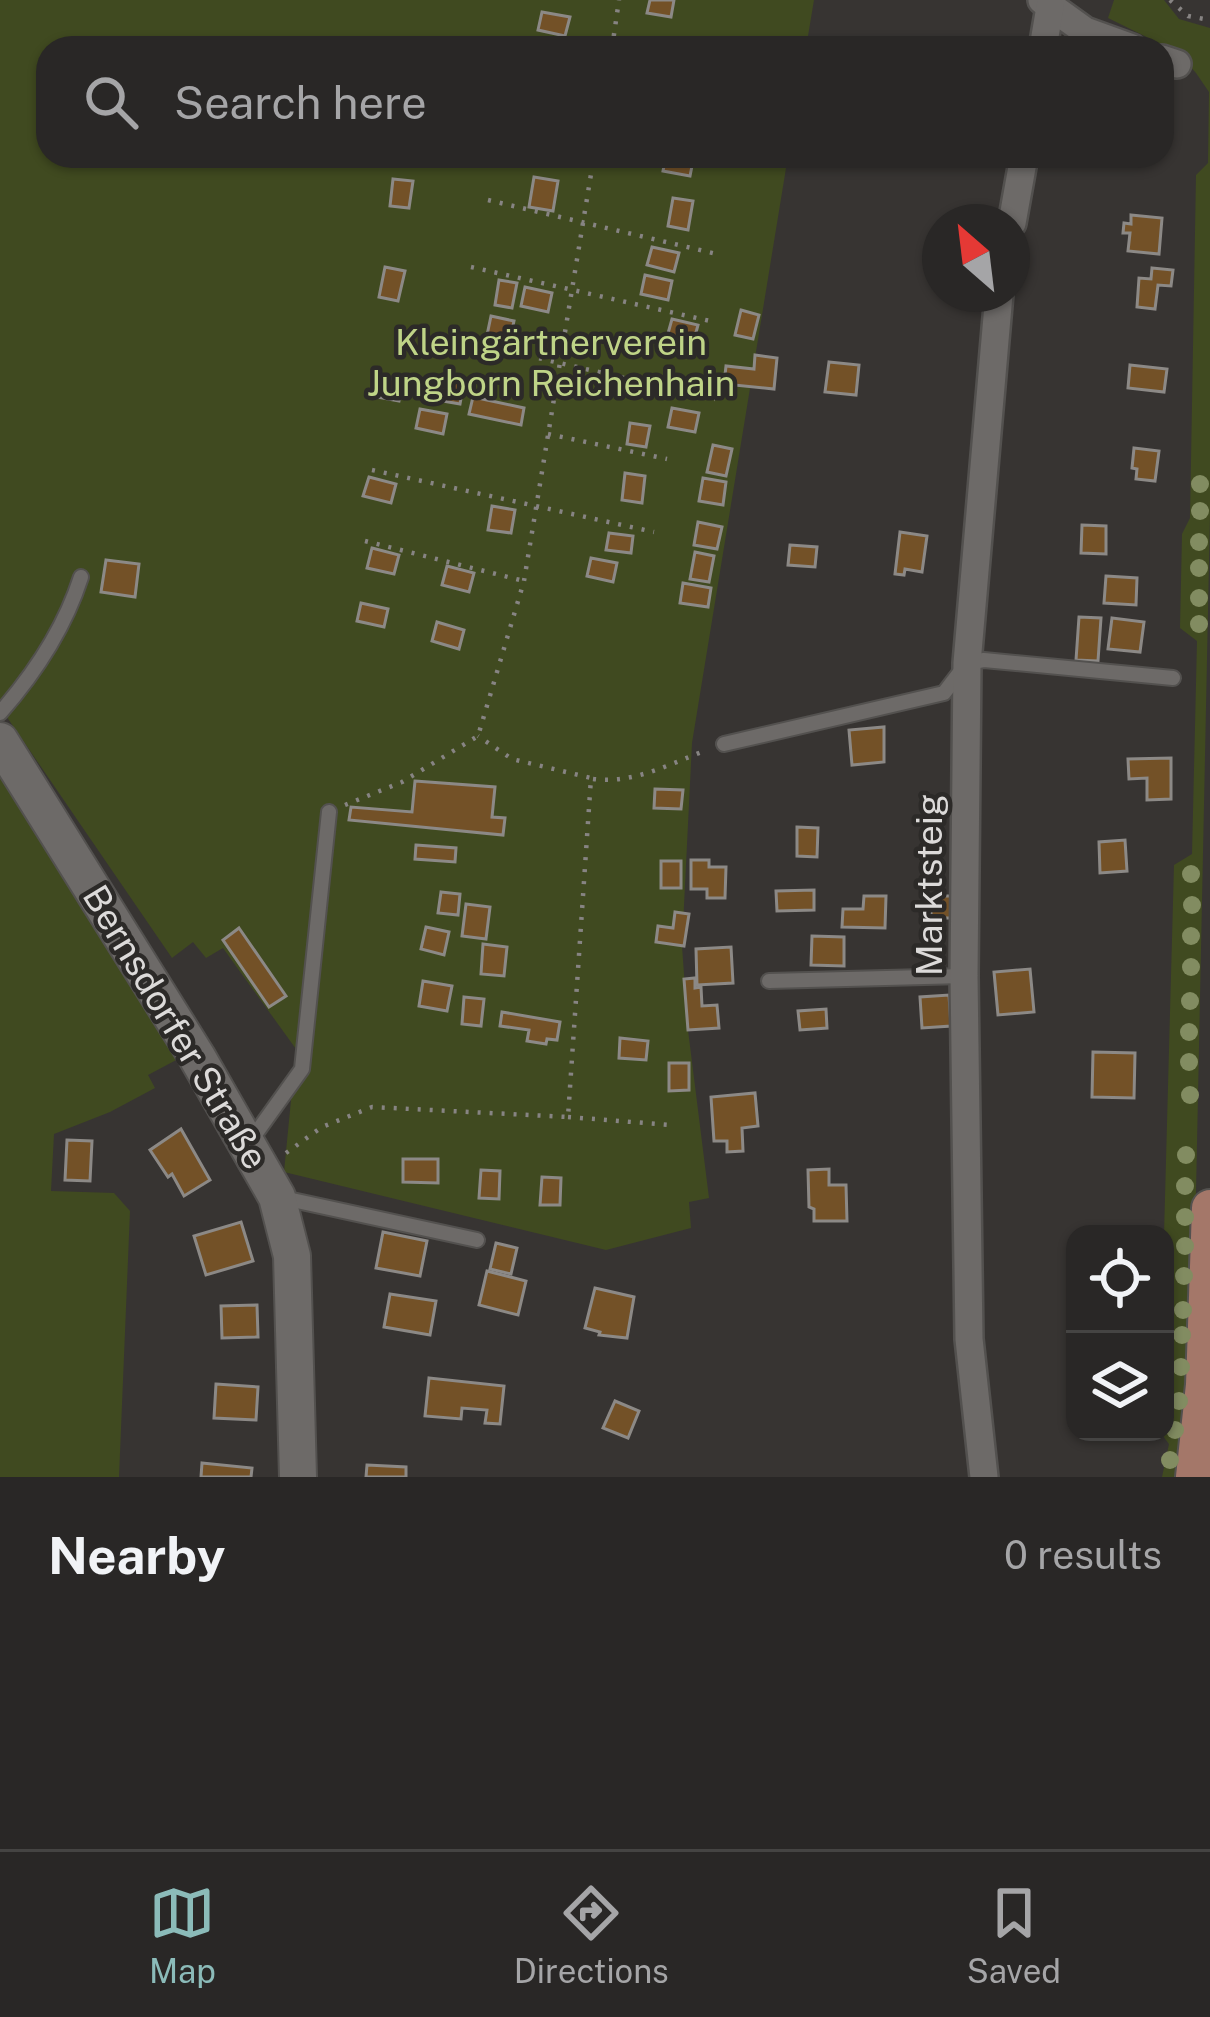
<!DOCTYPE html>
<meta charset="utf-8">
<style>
:root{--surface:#292726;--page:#312f2e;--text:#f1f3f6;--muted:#a5a5a7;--line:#454443;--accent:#8bbbb9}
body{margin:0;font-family:"Public Sans",sans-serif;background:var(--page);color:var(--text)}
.controls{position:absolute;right:36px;bottom:36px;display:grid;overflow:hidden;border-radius:24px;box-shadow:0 3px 9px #0004}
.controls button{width:108px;height:108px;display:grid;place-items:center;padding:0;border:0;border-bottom:3px solid var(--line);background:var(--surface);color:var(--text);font:60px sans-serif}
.compass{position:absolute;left:922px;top:204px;width:108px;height:108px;border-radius:50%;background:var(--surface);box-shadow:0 3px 9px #0004;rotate:332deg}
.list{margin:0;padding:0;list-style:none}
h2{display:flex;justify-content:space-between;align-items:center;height:156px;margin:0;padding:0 48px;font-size:51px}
h2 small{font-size:39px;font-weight:400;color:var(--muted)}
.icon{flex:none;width:66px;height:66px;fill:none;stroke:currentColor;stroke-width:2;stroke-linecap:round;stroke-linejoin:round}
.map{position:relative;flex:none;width:1210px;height:1477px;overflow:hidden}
.search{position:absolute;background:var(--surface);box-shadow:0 3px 9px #0004;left:36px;right:36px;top:36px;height:132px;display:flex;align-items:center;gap:30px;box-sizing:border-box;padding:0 42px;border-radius:36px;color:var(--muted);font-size:45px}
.sheet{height:372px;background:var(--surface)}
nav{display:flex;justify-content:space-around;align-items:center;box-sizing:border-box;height:168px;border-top:3px solid var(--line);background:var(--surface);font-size:33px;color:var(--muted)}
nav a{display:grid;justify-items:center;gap:6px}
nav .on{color:var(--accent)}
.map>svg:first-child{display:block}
</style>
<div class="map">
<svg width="1210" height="1477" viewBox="0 0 1210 1477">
<rect width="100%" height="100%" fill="#373432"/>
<g fill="#404a20">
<path d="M0 0H814L806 48H48V156H788L692 743 682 946 688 1030 709 1198 689 1202 691 1228 606 1250 284 1172 296 1049 223 948 206 958 193 942 172 958 0 707Z"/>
<path d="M1114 0H1164L1179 19 1210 28V514L1195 1241 1193 1322 1179 1477H1162L1169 1444 1160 1432H1165L1164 1234 1174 865 1192 854 1197 641 1180 628 1182 534 1190 518 1196 175 1208 163 1209 92 1196 73 1177 52 1108 18Z"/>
<path d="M0 768 180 1058 148 1075 155 1088 110 1112 54 1134 51 1191 114 1193 130 1211 119 1477H0Z"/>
</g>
<g fill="#735127" stroke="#8c8986" stroke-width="3">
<path d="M650 0H674L671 17 647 13Z"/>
<path d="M542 12 570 17 565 36 538 30Z"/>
<path d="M666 156H694L690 176 663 171Z"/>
<path d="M534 177 558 181 553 211 529 207Z"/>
<path d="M393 179 413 181 409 208 390 206Z"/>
<path d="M673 198 693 201 688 230 668 226Z"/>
<path d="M1131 215 1162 218 1159 254 1128 251 1130 233H1123L1124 223 1131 224Z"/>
<path d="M652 247 679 253 674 272 647 265Z"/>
<path d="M385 267 405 271 398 301 379 297Z"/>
<path d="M1152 268 1173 270 1171 286 1158 285 1155 309 1137 307 1139 278 1151 279Z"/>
<path d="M645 275 672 281 668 300 641 294Z"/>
<path d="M499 280 517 283 512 308 495 305Z"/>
<path d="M525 287 552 293 548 312 521 306Z"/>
<path d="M741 310 759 315 753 339 735 335Z"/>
<path d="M491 316 514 321 509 344 486 340Z"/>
<path d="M672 319 698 325 693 344 667 337Z"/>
<path d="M755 355 777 358 774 389 724 384 726 366 754 369Z"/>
<path d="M829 362 859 365 856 395 825 392Z"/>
<path d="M1130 365 1167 369 1164 392 1128 388Z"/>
<path d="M376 376 403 381 399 401 372 396Z"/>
<path d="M441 377 464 381 460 404 437 400Z"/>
<path d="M473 397 524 408 521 425 469 414Z"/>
<path d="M672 408 699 413 695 432 668 427Z"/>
<path d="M420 409 447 414 443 434 416 428Z"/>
<path d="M630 423 650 426 646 447 627 444Z"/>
<path d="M713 445 732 449 726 476 707 472Z"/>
<path d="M1134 448 1159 451 1155 481 1136 479 1137 469 1132 468Z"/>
<path d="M625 473 645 476 642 503 622 500Z"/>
<path d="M369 477 396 484 391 503 363 496Z"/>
<path d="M703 478 726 482 723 505 699 501Z"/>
<path d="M492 506 515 510 511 533 488 530Z"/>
<path d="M698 522 722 527 717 549 694 545Z"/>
<path d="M1082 525 1106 526V554L1081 553Z"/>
<path d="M900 532 927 536 922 572 905 569 904 575 895 574Z"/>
<path d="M609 533 633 536 631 553 606 550Z"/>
<path d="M790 545 817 547 815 567 788 565Z"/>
<path d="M372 548 399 555 394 574 367 568Z"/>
<path d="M695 552 714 556 709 582 690 579Z"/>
<path d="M591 558 617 563 613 582 587 576Z"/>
<path d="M106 560 139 564 135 597 101 592Z"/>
<path d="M447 566 474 573 469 592 442 585Z"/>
<path d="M1106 576 1137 578 1136 605 1104 603Z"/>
<path d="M683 583 711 588 708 607 680 603Z"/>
<path d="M361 603 388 609 384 627 357 621Z"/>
<path d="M1079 617 1101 618 1098 661 1076 660Z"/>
<path d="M1112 618 1144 622 1140 652 1108 649Z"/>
<path d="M437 622 464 630 459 649 432 641Z"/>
<path d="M884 727V762L852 765 849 730Z"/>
<path d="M1171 758V799L1147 800V778L1129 779 1128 759Z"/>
<path d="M415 781 495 787 492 817 505 818 503 835 349 820 351 807 412 812Z"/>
<path d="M655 789 683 790 681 809 654 808Z"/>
<path d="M797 827 818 828 817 857 797 856Z"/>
<path d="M1125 840 1127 871 1100 873 1099 842Z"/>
<path d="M416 845 456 848 455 862 415 859Z"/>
<path d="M691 860H709V867H726L725 898H707V889H691Z"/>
<rect x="661" y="861" width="20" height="27"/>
<path d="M814 890V910L777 911 776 891Z"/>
<path d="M441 892 460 894 458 915 438 913Z"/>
<path d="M864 896H886L885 928 842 927 843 909H863Z"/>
<path d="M931 896H956L957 918H931Z"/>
<path d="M466 904 490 907 486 939 462 936Z"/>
<path d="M675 912 689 914 684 946 656 942 658 926 673 928Z"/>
<path d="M426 927 449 932 444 955 421 949Z"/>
<path d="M239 928 286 996 269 1007 223 940Z"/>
<path d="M812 936 844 937V966L811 965Z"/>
<path d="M483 944 507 947 504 976 481 974Z"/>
<path d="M731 947 733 983 697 985 696 949Z"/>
<path d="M1030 969 1034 1012 998 1015 994 972Z"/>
<path d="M695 978V988L701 987 702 1006 717 1005 719 1028 688 1030 684 979Z"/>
<path d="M423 981 452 986 447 1011 419 1006Z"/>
<path d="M949 995 951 1026 922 1028 920 997Z"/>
<path d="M464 997 484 999 481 1026 462 1024Z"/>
<path d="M826 1009 827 1028 800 1030 798 1011Z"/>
<path d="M502 1012 560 1022 557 1040 547 1039 546 1044 527 1041 529 1030 500 1026Z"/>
<path d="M620 1038 648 1041 646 1060 619 1058Z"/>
<path d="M1093 1052 1135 1053 1134 1098 1092 1097Z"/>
<path d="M669 1063H689V1090L669 1091Z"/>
<path d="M755 1093 758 1126 742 1128 743 1151 727 1152V1141H714L711 1097Z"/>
<path d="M181 1129 210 1180 184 1196 172 1174 168 1177 150 1150Z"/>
<path d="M67 1140 92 1141 90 1181 65 1180Z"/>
<path d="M403 1159H438V1183L403 1182Z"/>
<path d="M829 1169V1185H846L847 1221H814V1209L809 1207 808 1170Z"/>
<path d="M481 1170 500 1171 499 1199 479 1198Z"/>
<path d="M542 1177 561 1178 560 1205H540Z"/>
<path d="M241 1222 253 1261 206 1275 194 1236Z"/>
<path d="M383 1232 427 1241 420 1276 376 1268Z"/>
<path d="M496 1243 517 1248 511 1274 490 1269Z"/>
<path d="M487 1271 526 1281 518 1315 479 1305Z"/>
<path d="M595 1288 634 1297 627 1338 599 1335 600 1332 585 1328Z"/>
<path d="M390 1294 436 1301 430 1335 384 1327Z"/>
<path d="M257 1305 258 1337 222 1338 221 1306Z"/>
<path d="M429 1378 504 1386 500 1424 485 1423 487 1410 462 1408 461 1419 425 1416Z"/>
<path d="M216 1384 258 1387 256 1420 214 1418Z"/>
<path d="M615 1401 639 1411 628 1438 603 1428Z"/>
<path d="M202 1463 252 1468 251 1477H201Z"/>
<path d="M367 1465 406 1467V1477H366Z"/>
</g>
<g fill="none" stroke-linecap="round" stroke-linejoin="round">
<g stroke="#53514f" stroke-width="18">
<g id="lane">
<path d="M0 713C35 673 65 627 81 577"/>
<path d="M724 744 944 693 967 663 984 660 1173 678"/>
<path d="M769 981 964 976"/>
<path d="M249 1143 302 1069 329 812"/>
<path d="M283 1198 477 1240"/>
</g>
</g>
<g stroke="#53514f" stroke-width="32">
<g id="street">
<path d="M1042 0 1085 31 1132 48"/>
<path d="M1043 48 1050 7"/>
<path d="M1162 59 1177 64"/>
<path d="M1012 223 1024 156"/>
<path d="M984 1477 969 1339 964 976 967 663 999 294"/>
</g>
</g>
<g stroke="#53514f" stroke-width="40">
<path id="secondary" d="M0 741 197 1057 277 1197 292 1256 298 1477"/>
</g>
<g stroke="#53514f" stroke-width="40">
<path id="primary" d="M1194 1477 1204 1385 1210 1208"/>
</g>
<g stroke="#878483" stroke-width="4.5" stroke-dasharray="3 9" stroke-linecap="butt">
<path d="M1170 0 1188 16 1210 20"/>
<path d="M444 42 467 48"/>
<path d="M612 48 619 0"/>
<path d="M488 200 721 255"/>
<path d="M471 267 710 321"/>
<path d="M469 342 715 399"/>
<path d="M548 434 667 459"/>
<path d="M372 470 654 532"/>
<path d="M365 541 524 581"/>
<path d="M593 779C634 784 669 764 707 750"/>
<path d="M345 805 402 782 478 736 524 581 594 156"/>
<path d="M568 1117 671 1125"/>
<path d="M286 1153 322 1127 372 1107 568 1117 591 778 512 759 478 736"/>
</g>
<use href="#lane" stroke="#6d6a68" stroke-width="14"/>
<use href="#street" stroke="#6d6a68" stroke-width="27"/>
<use href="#secondary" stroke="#6d6a68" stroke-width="36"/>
<use href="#primary" stroke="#a47769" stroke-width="36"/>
</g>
<g fill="#828c61">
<circle cx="1200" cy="484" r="9"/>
<circle cx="1200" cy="511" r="9"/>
<circle cx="1199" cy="542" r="9"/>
<circle cx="1199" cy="568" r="9"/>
<circle cx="1199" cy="598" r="9"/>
<circle cx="1199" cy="624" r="9"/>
<circle cx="1191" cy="874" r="9"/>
<circle cx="1192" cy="905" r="9"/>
<circle cx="1191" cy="936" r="9"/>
<circle cx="1191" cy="967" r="9"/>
<circle cx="1190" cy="1001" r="9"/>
<circle cx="1189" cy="1032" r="9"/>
<circle cx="1189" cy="1062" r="9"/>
<circle cx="1190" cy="1095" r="9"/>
<circle cx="1186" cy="1155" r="9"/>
<circle cx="1185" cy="1186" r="9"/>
<circle cx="1185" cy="1217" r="9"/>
<circle cx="1185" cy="1246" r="9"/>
<circle cx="1184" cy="1276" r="9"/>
<circle cx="1183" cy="1310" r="9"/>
<circle cx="1182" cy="1335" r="9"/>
<circle cx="1181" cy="1367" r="9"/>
<circle cx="1179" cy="1401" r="9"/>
<circle cx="1175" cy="1430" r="9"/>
<circle cx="1170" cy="1460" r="9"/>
</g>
<g text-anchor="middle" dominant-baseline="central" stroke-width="9" stroke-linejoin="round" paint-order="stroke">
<g font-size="36" fill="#bfd487" stroke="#2c2a28">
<text x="551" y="342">Kleingärtnerverein<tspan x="551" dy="41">Jungborn Reichenhain</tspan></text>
</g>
<g font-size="36" fill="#dcdad9" stroke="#2c2a28">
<text transform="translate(929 885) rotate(-90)">Marktsteig</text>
<text transform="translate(176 1027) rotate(59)">Bernsdorfer Straße</text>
</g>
</g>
</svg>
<div class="controls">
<button><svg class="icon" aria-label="locate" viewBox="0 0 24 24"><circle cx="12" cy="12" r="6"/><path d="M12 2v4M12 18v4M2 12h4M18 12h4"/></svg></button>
<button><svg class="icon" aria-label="layers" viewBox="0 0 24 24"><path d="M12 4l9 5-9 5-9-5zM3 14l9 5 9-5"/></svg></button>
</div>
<svg class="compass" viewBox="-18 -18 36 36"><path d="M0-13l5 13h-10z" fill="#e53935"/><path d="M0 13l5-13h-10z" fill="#a5a5a7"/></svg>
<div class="search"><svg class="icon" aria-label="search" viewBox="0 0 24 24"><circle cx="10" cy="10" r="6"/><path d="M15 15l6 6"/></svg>Search here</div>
</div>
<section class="sheet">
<h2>Nearby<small>0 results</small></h2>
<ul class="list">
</ul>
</section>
<nav>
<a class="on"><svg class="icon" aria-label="map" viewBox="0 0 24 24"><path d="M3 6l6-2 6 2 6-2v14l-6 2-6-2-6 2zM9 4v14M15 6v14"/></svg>Map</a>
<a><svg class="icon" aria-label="directions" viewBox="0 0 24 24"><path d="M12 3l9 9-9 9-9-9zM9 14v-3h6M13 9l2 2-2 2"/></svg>Directions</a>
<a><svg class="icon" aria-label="saved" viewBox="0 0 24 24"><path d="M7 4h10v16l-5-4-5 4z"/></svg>Saved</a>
</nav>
